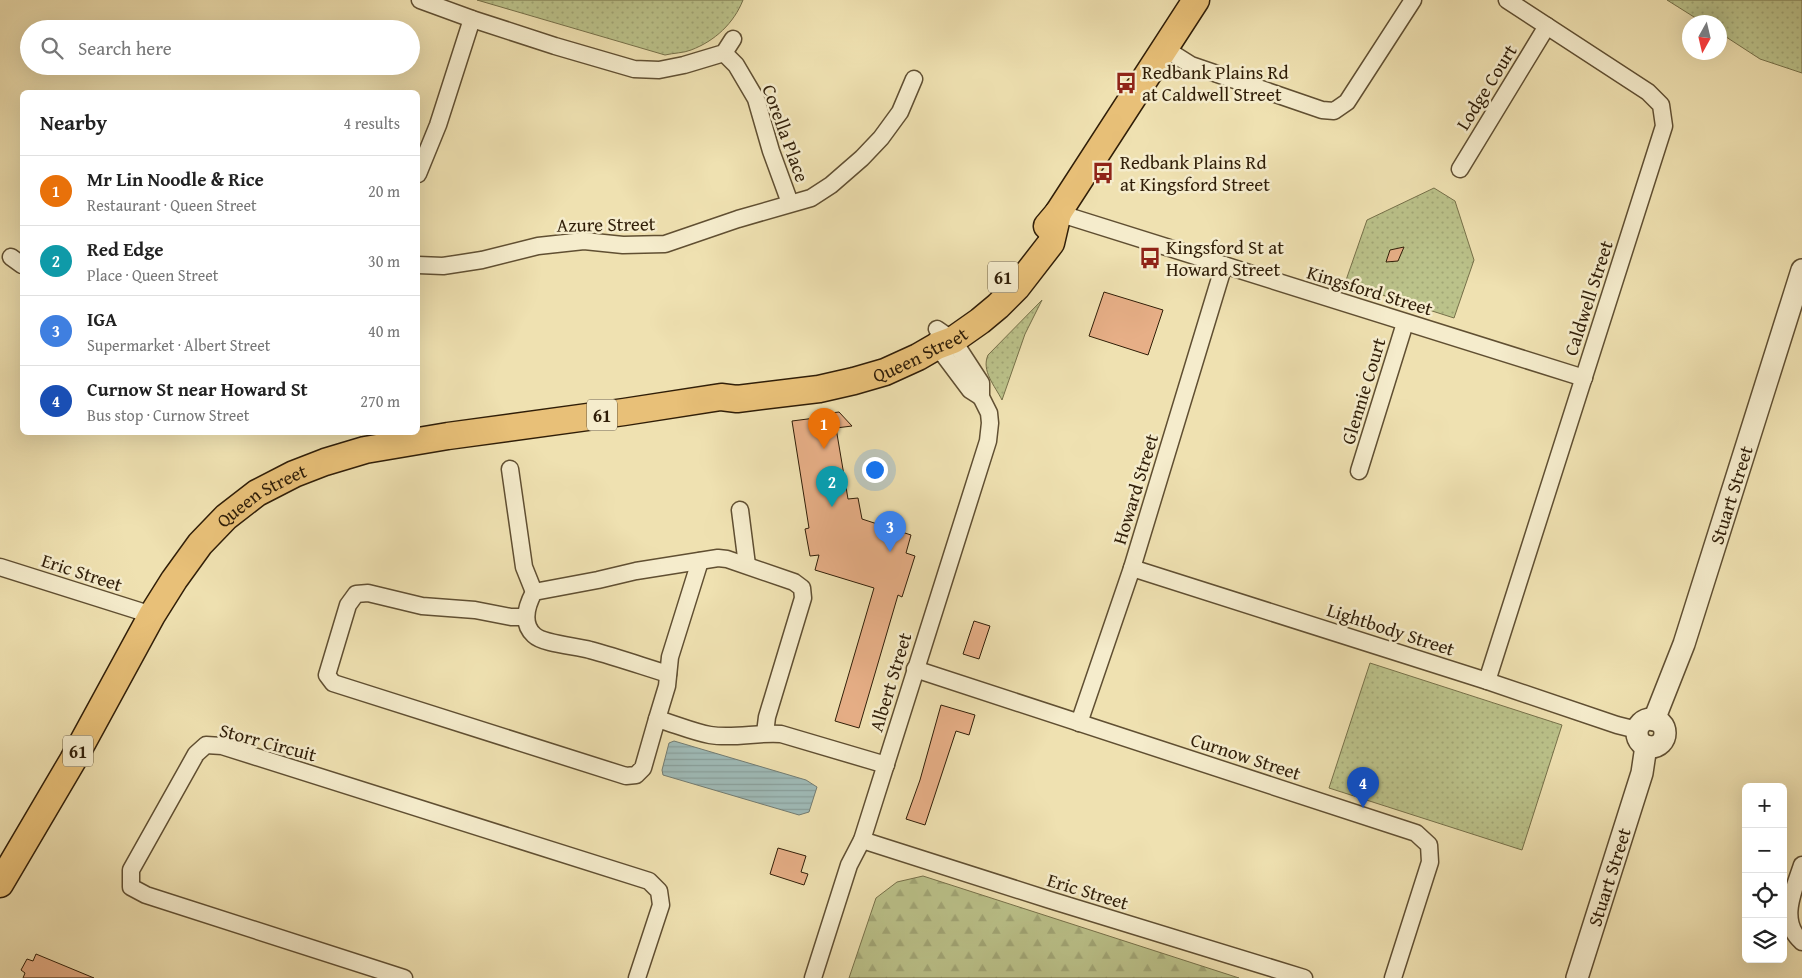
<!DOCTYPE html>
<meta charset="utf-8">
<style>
:root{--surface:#fff;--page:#f6f6f6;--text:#222;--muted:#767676;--line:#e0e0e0;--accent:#8f2418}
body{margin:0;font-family:"Gentium Book Plus",serif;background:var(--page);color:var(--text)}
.controls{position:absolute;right:15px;bottom:15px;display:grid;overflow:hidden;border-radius:8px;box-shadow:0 5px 20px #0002}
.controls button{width:45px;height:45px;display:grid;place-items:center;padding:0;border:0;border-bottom:1px solid var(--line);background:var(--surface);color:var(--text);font:25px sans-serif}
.compass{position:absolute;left:1682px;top:15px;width:45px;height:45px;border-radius:50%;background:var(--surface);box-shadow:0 5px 20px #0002;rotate:188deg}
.you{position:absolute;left:874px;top:469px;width:18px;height:18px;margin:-12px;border:4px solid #fff;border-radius:50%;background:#1a73e8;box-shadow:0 0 0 8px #1a73e833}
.badge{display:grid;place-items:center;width:32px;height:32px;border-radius:50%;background:var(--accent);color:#fff;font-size:16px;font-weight:700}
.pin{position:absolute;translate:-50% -41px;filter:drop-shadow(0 1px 2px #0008)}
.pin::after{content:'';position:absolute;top:26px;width:18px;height:15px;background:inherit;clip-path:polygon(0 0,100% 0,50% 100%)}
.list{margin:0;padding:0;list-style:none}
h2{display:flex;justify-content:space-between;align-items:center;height:65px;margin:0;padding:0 20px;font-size:21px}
h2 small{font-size:16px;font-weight:400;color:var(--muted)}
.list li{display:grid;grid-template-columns:32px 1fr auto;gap:15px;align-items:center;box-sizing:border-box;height:70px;padding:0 20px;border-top:1px solid var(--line)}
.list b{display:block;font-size:19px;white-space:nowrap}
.list p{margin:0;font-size:16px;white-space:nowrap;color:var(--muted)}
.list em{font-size:16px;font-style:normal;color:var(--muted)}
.icon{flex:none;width:28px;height:28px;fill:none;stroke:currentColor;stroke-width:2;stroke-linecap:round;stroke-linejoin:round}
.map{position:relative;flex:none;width:1802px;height:978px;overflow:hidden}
.search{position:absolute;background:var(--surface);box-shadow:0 5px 20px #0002;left:20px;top:20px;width:400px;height:55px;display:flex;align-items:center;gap:12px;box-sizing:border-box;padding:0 18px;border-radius:28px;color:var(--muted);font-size:19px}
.panel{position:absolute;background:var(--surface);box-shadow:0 5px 20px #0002;left:20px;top:90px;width:400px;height:345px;border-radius:8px}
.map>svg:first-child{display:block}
</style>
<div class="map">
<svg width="1802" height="978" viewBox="0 0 1802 978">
<defs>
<pattern id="forest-firs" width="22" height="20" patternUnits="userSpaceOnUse" patternTransform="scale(1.25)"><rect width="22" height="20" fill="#bbc28a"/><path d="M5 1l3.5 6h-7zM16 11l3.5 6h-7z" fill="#a1a676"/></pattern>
<pattern id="park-dots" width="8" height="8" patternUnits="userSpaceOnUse" patternTransform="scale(1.25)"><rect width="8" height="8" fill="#bbc28a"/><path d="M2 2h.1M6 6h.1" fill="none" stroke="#a1a676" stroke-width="1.8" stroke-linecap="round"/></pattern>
<pattern id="water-rules" width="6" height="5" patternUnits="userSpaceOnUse" patternTransform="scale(1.25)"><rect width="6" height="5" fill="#9fbbb8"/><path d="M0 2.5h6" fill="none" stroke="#89a09d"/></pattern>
</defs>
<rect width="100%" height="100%" fill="#efe1b1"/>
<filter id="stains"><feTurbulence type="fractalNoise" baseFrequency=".004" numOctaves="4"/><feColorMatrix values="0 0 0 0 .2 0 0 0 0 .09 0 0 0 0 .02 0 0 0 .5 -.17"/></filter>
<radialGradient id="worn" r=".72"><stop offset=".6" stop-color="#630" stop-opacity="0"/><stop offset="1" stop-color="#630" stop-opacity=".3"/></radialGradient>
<path fill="url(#forest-firs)" stroke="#767049" d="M923 876 1239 978H849L876 898 897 882Z"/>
<g fill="url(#park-dots)" stroke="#767049">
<path d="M477 0H743C734 23 715 41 691 50 684 53 673 53 665 55Z"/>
<path d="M1667 0H1802V73L1760 59 1720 33V22H1702Z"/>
<path d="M1434 188 1455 201 1474 260 1454 318 1345 283 1367 220Z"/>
<path d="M1042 300 1025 334 1002 400C995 386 981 371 988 355Z"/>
<path d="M1370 663 1562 725 1522 850 1329 788Z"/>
</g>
<path fill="url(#water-rules)" stroke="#737c72" d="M674 741 806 780 817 787 809 812 799 815 663 775 662 770 669 743Z"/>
<g fill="#e7af87" stroke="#301e08">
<path d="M1404 247 1398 261 1386 262 1390 250Z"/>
<path d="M1104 292 1163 310 1148 355 1089 336Z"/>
<path d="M839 412 852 426 836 428 848 499 858 498 862 519 911 535 906 553 915 556 902 597 898 595 859 728 835 721 874 588 815 570 819 555 810 556 805 529 809 528 792 421 823 417V414Z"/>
<path d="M974 621 990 626 979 659 963 654Z"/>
<path d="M941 705 975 715 969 735 956 731 925 825 906 819 920 780Z"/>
<path d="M778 848 806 856 801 872 808 874 804 885 770 874Z"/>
<path d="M36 954 94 978H23L25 973 21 970 27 959 33 961Z"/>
</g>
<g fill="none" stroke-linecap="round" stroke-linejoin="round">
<g stroke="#604f32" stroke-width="19">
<g id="minor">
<path d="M420 0 472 19 555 46 634 69 659 70 684 65 724 53 733 39"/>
<path d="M1164 48 1191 65 1322 110 1334 111 1347 102 1413 0"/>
<path d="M724 53 736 65 756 99 771 151 790 203"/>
<path d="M1460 169 1547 26"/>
<path d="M418 174 438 125 472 19"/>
<path d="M1058 213 1584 378"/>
<path d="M11 257 22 265"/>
<path d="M418 265 443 266 482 260 538 246 584 241 623 245 665 244 738 219 811 198 831 185 862 158 881 138 900 112 914 79"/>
<path d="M937 339V346L970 390 981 397"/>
<path d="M510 469 524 567 534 592"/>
<path d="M1359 471 1405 323"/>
<path d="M740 510 747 565"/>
<path d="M0 567 152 615"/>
<path d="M1132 568 1487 681 1617 725 1637 730"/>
<path d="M526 617H511L475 610 422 606 368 593 356 594 348 605 327 675 333 683 626 776 636 775 643 768 657 719C675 724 693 732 710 735 734 739 758 732 781 734L886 765"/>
<path d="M915 669 1416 833 1429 845 1430 862 1393 978"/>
<path d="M668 674C642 666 616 657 590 650 577 646 543 644 534 635 521 623 527 605 534 592L598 580 636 571 718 558 727 559 794 582 802 588 803 598 767 717 765 733"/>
<path d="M1487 681 1664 126 1661 105 1648 92 1507 0"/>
<path d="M657 719 667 686 670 657 700 561"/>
<path d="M1079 723 1132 568 1224 265"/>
<path d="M862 840 1050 900 1304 978"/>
<path d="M1802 865C1794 890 1778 921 1802 942"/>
<path d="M404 978 146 895 131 887V870L196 754 206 745 222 746 649 881 659 891 661 905 637 978"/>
<path d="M813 978 849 865 862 840 988 441 990 423 989 413 981 397V383L953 340 937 329"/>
</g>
</g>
<g stroke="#604f32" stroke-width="24">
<g id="tertiary">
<circle cx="1651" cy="733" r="14"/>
<path id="s1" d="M1654 720 1684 644 1802 270"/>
<path id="s2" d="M1577 978 1642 773 1646 746"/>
</g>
</g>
<g stroke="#301e08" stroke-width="29">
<g id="primary">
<path d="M1047 226 1058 213 1196 0"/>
<path id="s3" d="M0 884 73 760 152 615 174 580 200 544 226 517 257 493 294 474 325 462 365 450 448 436 624 412 721 397 737 399 819 389 854 381 885 372 918 357 937 346 953 340 980 321 998 306 1017 287 1051 243 1058 213"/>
</g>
</g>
<use href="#minor" stroke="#f5eccc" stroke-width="16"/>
<use href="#tertiary" stroke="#f5eccc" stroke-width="21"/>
<use href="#primary" stroke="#e8c078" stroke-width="26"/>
</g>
<defs>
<g id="bus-bare" transform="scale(1.725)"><path d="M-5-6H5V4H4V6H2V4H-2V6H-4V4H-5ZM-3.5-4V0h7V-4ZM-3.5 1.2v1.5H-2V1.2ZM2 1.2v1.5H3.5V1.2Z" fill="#8f2418" stroke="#f5eccc" stroke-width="2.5" paint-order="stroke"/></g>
</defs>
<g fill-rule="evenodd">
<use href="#bus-bare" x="1126" y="83"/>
<use href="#bus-bare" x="1103" y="173"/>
<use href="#bus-bare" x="1150" y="258"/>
</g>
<g text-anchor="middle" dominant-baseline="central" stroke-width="5" stroke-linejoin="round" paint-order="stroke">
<g fill="#f5eccc" stroke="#6b5c43" stroke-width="1">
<rect x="988" y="261.5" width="30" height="31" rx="4"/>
<rect x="587" y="399.5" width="30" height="31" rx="4"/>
<rect x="63" y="735.5" width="30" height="31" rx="4"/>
</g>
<g font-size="18" font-weight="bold" fill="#301e08">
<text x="1003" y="277">61</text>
<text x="602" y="415">61</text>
<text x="78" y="751">61</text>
</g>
<g font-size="19" fill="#301e08" stroke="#f5eccc" text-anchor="start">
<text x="1142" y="72">Redbank Plains Rd<tspan x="1142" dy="22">at Caldwell Street</tspan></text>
<text x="1120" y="162">Redbank Plains Rd<tspan x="1120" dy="22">at Kingsford Street</tspan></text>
<text x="1166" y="247">Kingsford St at<tspan x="1166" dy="22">Howard Street</tspan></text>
</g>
<g font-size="19" fill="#301e08" stroke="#f5eccc">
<text transform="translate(1486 87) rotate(-58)">Lodge Court</text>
<text transform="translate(786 133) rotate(70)">Corella Place</text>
<text transform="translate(606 224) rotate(-1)">Azure Street</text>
<text transform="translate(1370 290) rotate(17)">Kingsford Street</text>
<text transform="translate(1588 298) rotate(-72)">Caldwell Street</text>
<text stroke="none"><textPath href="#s3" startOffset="1154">Queen Street</textPath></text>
<text transform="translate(1363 391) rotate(-73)">Glennie Court</text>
<text transform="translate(1135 489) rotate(-73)">Howard Street</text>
<text stroke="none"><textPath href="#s1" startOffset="238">Stuart Street</textPath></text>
<text stroke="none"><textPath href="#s3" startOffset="474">Queen Street</textPath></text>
<text transform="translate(82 572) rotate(18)">Eric Street</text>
<text transform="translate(1391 629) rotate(18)">Lightbody Street</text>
<text transform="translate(890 682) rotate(-73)">Albert Street</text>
<text transform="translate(268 742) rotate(15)">Storr Circuit</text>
<text transform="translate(1246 756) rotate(18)">Curnow Street</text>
<text stroke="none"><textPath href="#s2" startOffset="106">Stuart Street</textPath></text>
<text transform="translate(1088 891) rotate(17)">Eric Street</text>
</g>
</g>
<rect width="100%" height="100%" filter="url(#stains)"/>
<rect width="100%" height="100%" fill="url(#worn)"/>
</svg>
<div class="controls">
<button>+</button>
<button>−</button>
<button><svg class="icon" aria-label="locate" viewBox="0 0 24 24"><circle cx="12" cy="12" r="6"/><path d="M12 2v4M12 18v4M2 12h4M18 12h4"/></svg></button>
<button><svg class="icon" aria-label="layers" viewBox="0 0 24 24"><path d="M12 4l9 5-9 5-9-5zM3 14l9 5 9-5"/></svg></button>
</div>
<svg class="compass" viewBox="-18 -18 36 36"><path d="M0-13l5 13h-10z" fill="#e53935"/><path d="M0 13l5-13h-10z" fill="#767676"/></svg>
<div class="you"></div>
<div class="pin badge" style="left:824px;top:449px;background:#e8710a">1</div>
<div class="pin badge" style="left:832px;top:507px;background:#0f9aa8">2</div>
<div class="pin badge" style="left:890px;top:552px;background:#3f7fe0">3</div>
<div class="pin badge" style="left:1363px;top:808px;background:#1a4fb4">4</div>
<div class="search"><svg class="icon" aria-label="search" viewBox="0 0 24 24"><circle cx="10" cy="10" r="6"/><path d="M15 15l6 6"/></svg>Search here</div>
<section class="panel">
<h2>Nearby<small>4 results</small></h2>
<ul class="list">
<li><span class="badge" style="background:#e8710a">1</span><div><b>Mr Lin Noodle &amp; Rice</b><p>Restaurant · Queen Street</p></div><em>20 m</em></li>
<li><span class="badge" style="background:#0f9aa8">2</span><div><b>Red Edge</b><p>Place · Queen Street</p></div><em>30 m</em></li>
<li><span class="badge" style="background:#3f7fe0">3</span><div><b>IGA</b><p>Supermarket · Albert Street</p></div><em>40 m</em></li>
<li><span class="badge" style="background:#1a4fb4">4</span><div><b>Curnow St near Howard St</b><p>Bus stop · Curnow Street</p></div><em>270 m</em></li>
</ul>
</section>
</div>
